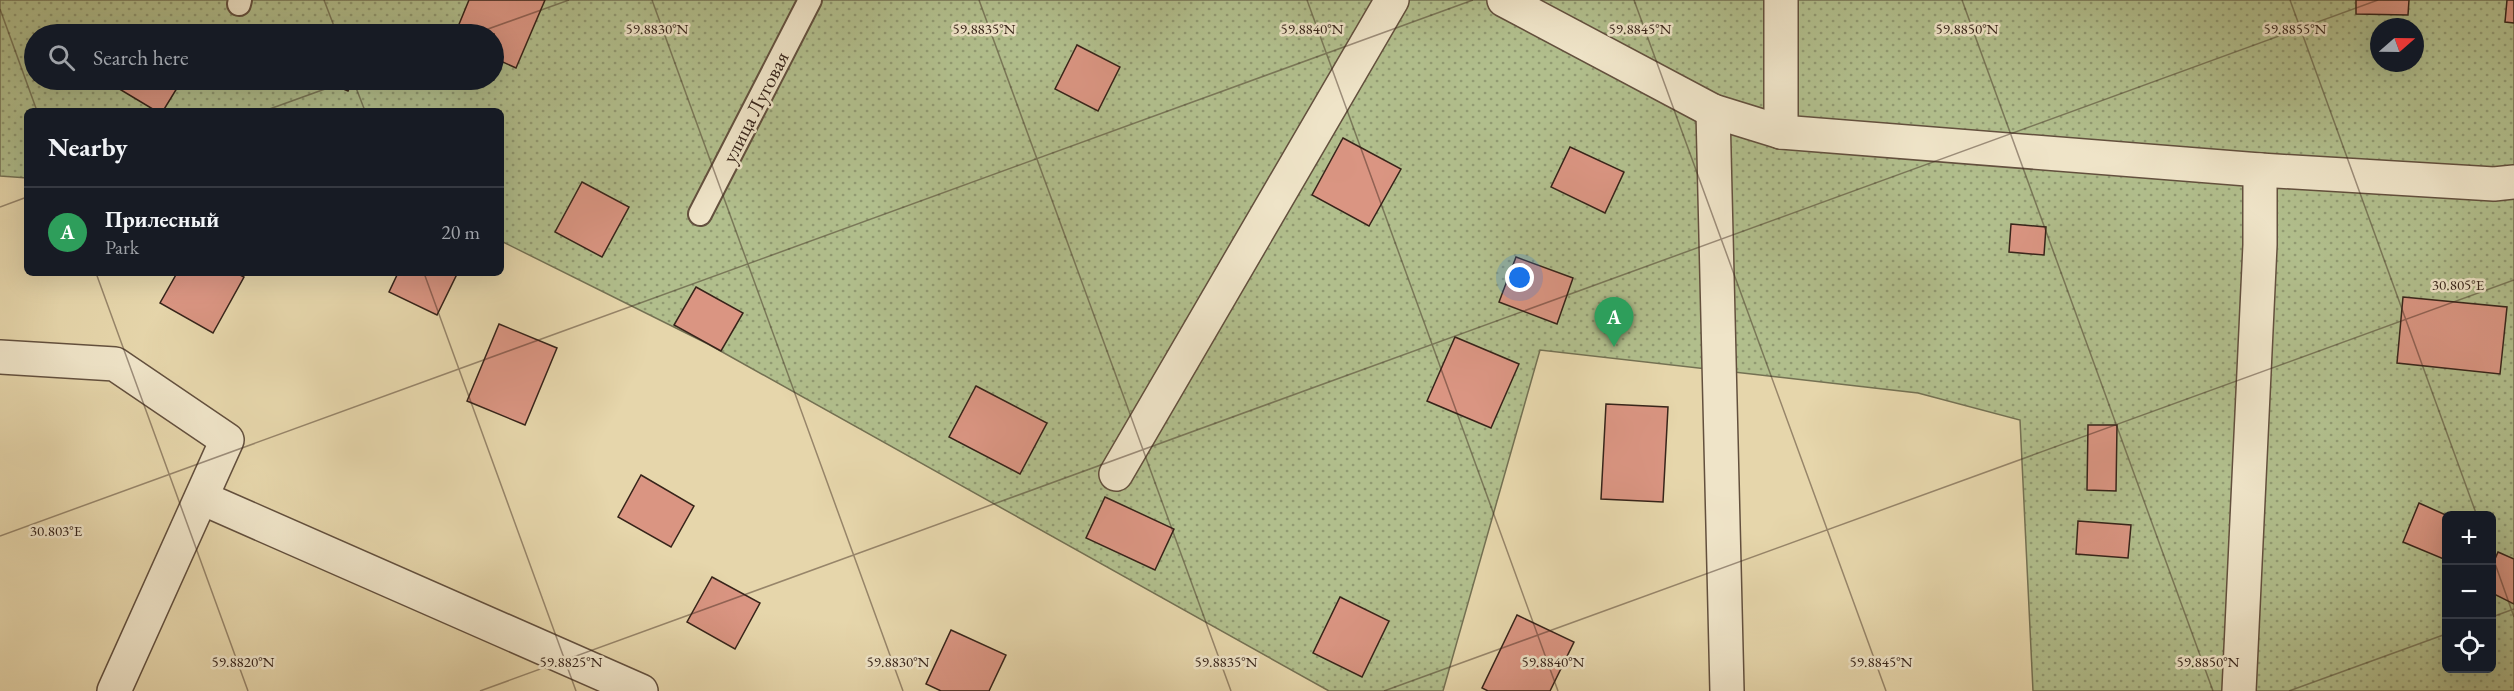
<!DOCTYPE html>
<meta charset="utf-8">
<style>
:root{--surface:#171b24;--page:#20242c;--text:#f1f3f6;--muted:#9ea1a6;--line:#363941;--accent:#c59692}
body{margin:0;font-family:"EB Garamond",serif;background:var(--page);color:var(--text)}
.controls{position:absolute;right:18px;bottom:18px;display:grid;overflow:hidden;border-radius:9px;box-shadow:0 6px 24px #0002}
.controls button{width:54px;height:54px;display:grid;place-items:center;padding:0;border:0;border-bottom:2px solid var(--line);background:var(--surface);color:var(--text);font:30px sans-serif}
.compass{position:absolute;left:2370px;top:18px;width:54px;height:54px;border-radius:50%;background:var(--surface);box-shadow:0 6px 24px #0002;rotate:70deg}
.you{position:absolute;left:1520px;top:278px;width:21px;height:21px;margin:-15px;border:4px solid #fff;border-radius:50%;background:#1a73e8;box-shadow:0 0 0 9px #1a73e833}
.badge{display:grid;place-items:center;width:39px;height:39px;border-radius:50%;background:var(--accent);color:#fff;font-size:20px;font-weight:700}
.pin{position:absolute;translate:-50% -50px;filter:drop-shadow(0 2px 3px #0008)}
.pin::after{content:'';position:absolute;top:32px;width:21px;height:18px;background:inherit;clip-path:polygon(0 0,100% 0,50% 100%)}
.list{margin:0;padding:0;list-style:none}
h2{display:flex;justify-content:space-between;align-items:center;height:78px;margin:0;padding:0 24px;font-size:26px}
h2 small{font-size:20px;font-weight:400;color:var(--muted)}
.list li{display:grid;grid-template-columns:39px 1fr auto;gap:18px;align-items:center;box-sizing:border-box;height:90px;padding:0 24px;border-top:2px solid var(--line)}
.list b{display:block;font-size:22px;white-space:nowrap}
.list p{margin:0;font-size:20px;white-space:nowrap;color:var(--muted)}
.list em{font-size:20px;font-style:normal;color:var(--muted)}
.icon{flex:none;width:33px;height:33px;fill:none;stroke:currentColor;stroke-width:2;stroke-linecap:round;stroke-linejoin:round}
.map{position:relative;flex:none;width:2514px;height:691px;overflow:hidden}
.search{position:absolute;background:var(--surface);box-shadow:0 6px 24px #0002;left:24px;top:24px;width:480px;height:66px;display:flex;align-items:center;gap:15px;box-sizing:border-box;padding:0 21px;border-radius:33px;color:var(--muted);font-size:22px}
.panel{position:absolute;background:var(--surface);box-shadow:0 6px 24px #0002;left:24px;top:108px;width:480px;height:168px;border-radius:9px}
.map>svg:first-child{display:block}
</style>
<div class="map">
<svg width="2514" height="691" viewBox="0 0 2514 691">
<defs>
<pattern id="garden-dots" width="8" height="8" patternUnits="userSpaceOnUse" patternTransform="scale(1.5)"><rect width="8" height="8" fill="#b1be8c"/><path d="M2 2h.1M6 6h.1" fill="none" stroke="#919a72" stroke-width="1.8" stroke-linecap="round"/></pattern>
</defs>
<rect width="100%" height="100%" fill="#e6d6ab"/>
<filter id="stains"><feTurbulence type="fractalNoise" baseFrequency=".00333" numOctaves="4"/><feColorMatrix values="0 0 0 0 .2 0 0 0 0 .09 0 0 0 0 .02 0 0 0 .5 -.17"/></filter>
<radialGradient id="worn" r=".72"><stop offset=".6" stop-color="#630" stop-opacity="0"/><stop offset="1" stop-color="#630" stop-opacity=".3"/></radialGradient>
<path fill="url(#garden-dots)" stroke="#747153" stroke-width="1.5" fill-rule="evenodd" d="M0 0H2514V691H2033L2020 420 1918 393 1540 350 1443 691H1329L708 344 501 241V111H27V178L0 176ZM2379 27H2415V63H2379ZM34 34H494V80H34ZM2446 516H2492V668H2446Z"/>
<g fill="#da9582" stroke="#37241a" stroke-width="1.5">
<path d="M469 0H545L516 68 494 58V34H455Z"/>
<path d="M2356 0H2409L2408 15 2356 14Z"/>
<path d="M2507 0H2514V23L2505 22Z"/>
<path d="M1077 45 1120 67 1098 111 1055 89Z"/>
<path d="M114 80H182L163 111H156L111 84Z"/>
<path d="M322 80H353L348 91Z"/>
<path d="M1343 138 1401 169 1369 226 1312 195Z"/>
<path d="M1570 147 1624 172 1605 213 1551 187Z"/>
<path d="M582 182 629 207 602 257 555 232Z"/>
<path d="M2011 224 2046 227 2044 255 2009 252Z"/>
<path d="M1516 257 1573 278 1557 324 1499 302Z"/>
<path d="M177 273H236L244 277 213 333 160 303Z"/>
<path d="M398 273H455L457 274 437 315 389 292Z"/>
<path d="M696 287 743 313 721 351 674 325Z"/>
<path d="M2403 297 2507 307 2500 374 2397 363Z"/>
<path d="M499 324 557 348 525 425 467 401Z"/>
<path d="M1455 337 1519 364 1491 428 1427 401Z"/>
<path d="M976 386 1047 423 1020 474 949 437Z"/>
<path d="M1606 404 1668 407 1663 502 1601 499Z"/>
<path d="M2088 425H2117L2116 491 2087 490Z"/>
<path d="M641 475 694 506 671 547 618 517Z"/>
<path d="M1105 497 1174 529 1155 570 1086 538Z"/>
<path d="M2419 503 2448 516 2446 560 2403 542Z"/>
<path d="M2078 521 2131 525 2128 558 2076 554Z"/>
<path d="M2498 552 2514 559V604L2492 593V566Z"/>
<path d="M712 577 760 603 735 649 687 622Z"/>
<path d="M1340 597 1389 621 1362 677 1313 653Z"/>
<path d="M1517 615 1574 642 1550 691H1488L1482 688Z"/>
<path d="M951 630 1006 655 989 691H941L926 684Z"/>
</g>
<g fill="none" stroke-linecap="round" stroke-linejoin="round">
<g stroke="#63503e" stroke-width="26">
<g id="service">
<path d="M239 4 240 0"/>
<path d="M700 214 810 0"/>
</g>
</g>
<g stroke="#63503e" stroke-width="36">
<g id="minor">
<path d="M1504 0 1713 111 1781 132 2260 170 2494 184 2514 182"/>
<path d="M1781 0V132"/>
<path d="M1713 111 1727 691"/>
<path d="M0 357 115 364 227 440 114 691"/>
<path d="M1116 474 1392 0"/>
<path d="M202 498 641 691"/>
<path d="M2239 691 2260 245V170"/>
</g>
</g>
<use href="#service" stroke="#efe4c8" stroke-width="22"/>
<use href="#minor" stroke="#efe4c8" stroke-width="33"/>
</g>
<path fill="none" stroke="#37241a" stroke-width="1.5" stroke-opacity="0.45" d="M324 0 337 34M652 0 903 691M979 0 1231 691M1307 0 1558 691M1634 0 1886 691M1962 0 2213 691M2290 0 2477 516M0 9 37 111M474 34 569 0M353 80 365 111M264 111 350 80M0 207 27 197M96 273 248 691M424 273 576 691M0 536 1473 0M2492 555 2514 617M2492 617 2514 609M480 691 2378 0M1384 691 2514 280M2289 691 2446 634"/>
<g text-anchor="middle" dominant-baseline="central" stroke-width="5" stroke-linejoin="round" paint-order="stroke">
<g font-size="21" fill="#37241a" stroke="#efe4c8">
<text transform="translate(755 107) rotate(-63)">улица Луговая</text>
</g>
</g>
<g font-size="15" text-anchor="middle" fill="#37241a" stroke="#efe4c8" stroke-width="5" stroke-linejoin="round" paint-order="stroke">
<text x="984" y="34">59.8835°N</text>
<text x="1967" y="34">59.8850°N</text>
<text x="2295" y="34">59.8855°N</text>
<text x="657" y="34">59.8830°N</text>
<text x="1312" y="34">59.8840°N</text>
<text x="1640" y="34">59.8845°N</text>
<text x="2458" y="290">30.805°E</text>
<text x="56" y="536">30.803°E</text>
<text x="243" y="667">59.8820°N</text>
<text x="571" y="667">59.8825°N</text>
<text x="898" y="667">59.8830°N</text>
<text x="1226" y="667">59.8835°N</text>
<text x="1553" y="667">59.8840°N</text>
<text x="1881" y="667">59.8845°N</text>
<text x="2208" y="667">59.8850°N</text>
</g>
<rect width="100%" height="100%" filter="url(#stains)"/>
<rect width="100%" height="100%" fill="url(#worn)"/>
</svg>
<div class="controls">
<button>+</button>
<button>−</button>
<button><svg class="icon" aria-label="locate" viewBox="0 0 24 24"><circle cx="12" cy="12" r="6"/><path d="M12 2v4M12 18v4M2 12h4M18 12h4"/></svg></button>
</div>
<svg class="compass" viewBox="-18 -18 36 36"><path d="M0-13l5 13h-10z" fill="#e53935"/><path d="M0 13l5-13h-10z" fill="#9ea1a6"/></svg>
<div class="you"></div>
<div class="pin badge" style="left:1614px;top:347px;background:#2e9e5b">A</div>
<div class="search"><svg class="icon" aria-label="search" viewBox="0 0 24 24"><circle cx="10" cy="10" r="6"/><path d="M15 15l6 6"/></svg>Search here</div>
<section class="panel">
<h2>Nearby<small></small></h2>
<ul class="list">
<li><span class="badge" style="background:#2e9e5b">A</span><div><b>Прилесный</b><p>Park</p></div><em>20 m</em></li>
</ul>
</section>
</div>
